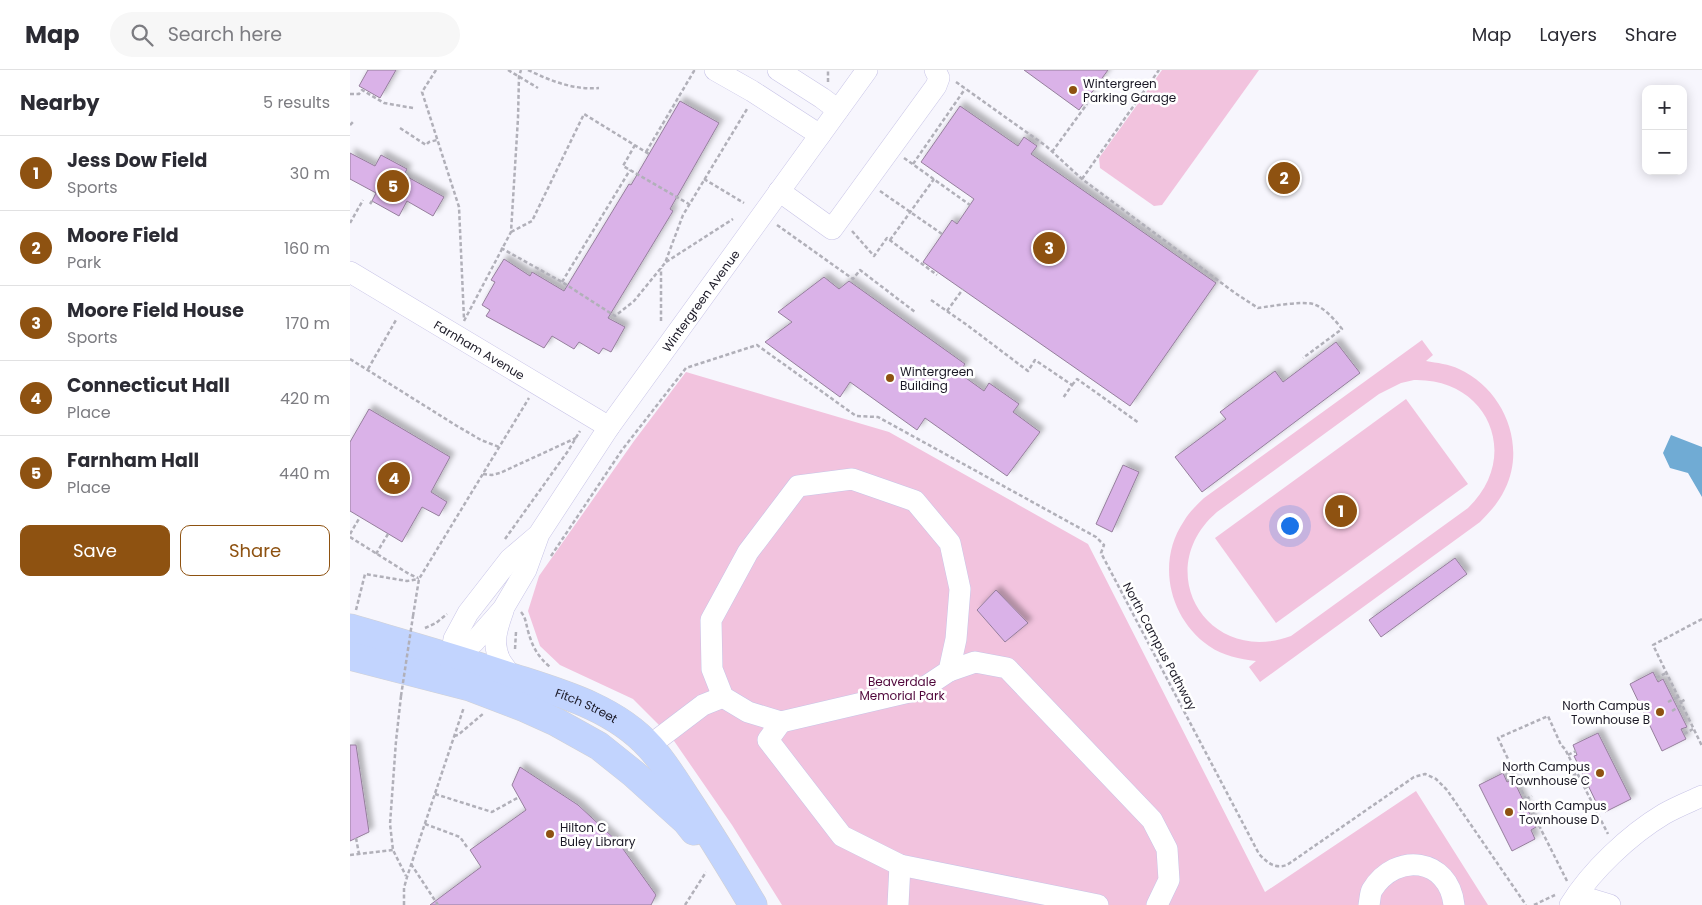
<!DOCTYPE html>
<meta charset="utf-8">
<style>
:root{--surface:#fff;--page:#f7f7f7;--text:#2b2b33;--muted:#7c7c81;--line:#e1e1e2;--accent:#8e5211}
body{margin:0;font-family:Poppins,sans-serif;background:var(--page);color:var(--text)}
.controls{position:absolute;right:15px;top:15px;display:grid;overflow:hidden;border-radius:10px;box-shadow:0 2px 12px #0003}
.controls button{width:45px;height:45px;display:grid;place-items:center;padding:0;border:0;border-bottom:1px solid var(--line);background:var(--surface);color:var(--text);font:25px sans-serif}
.you{position:absolute;left:939px;top:455px;width:18px;height:18px;margin:-12px;border:4px solid #fff;border-radius:50%;background:#1a73e8;box-shadow:0 0 0 8px #1a73e833}
.badge{display:grid;place-items:center;width:32px;height:32px;border-radius:50%;background:var(--accent);color:#fff;font-size:16px;font-weight:700}
.pin{position:absolute;translate:-50% -50%;border:2px solid #fff;box-shadow:0 1px 5px #0006}
.list{margin:0;padding:0;list-style:none}
h2{display:flex;justify-content:space-between;align-items:center;height:65px;margin:0;padding:0 20px;font-size:21px}
h2 small{font-size:16px;font-weight:400;color:var(--muted)}
.list li{display:grid;grid-template-columns:32px 1fr auto;gap:15px;align-items:center;box-sizing:border-box;height:75px;padding:0 20px;border-top:1px solid var(--line)}
.list b{display:block;font-size:19px;white-space:nowrap}
.list p{margin:0;font-size:16px;white-space:nowrap;color:var(--muted)}
.list em{font-size:16px;font-style:normal;color:var(--muted)}
.actions{display:flex;gap:10px;padding:15px 20px}
.actions a{flex:1;padding:11px 0;border:1px solid var(--accent);border-radius:10px;text-align:center;font-size:18px;color:var(--accent)}
.actions .main{background:var(--accent);color:#fff}
.icon{flex:none;width:28px;height:28px;fill:none;stroke:currentColor;stroke-width:2;stroke-linecap:round;stroke-linejoin:round}
.map{position:relative;flex:none;width:1352px;height:835px;overflow:hidden}
header{display:flex;align-items:center;gap:30px;box-sizing:border-box;height:70px;padding:0 25px;background:var(--surface);border-bottom:1px solid var(--line)}
header strong{font-size:24px}
nav{display:flex;gap:28px;margin-inline-start:auto;font-size:18px}
.search{width:350px;height:45px;background:var(--page);display:flex;align-items:center;gap:12px;box-sizing:border-box;padding:0 18px;border-radius:28px;color:var(--muted);font-size:19px}
main{display:flex}
aside{flex:1;background:var(--surface)}
.map>svg:first-child{display:block}
</style>
<header>
<strong>Map</strong>
<div class="search"><svg class="icon" aria-label="search" viewBox="0 0 24 24"><circle cx="10" cy="10" r="6"/><path d="M15 15l6 6"/></svg>Search here</div>
<nav><a>Map</a><a>Layers</a><a>Share</a></nav>
</header>
<main>
<aside>
<h2>Nearby<small>5 results</small></h2>
<ul class="list">
<li><span class="badge">1</span><div><b>Jess Dow Field</b><p>Sports</p></div><em>30 m</em></li>
<li><span class="badge">2</span><div><b>Moore Field</b><p>Park</p></div><em>160 m</em></li>
<li><span class="badge">3</span><div><b>Moore Field House</b><p>Sports</p></div><em>170 m</em></li>
<li><span class="badge">4</span><div><b>Connecticut Hall</b><p>Place</p></div><em>420 m</em></li>
<li><span class="badge">5</span><div><b>Farnham Hall</b><p>Place</p></div><em>440 m</em></li>
</ul>
<div class="actions"><a class="main">Save</a><a>Share</a></div>
</aside>
<div class="map">
<svg width="1352" height="835" viewBox="0 0 1352 835">
<defs>
<filter id="shadow"><feDropShadow dx="4.5" dy="-4.5" stdDeviation="2.5" flood-color="#0004"/></filter>
</defs>
<rect width="100%" height="100%" fill="#f7f6fd"/>
<g fill="#f2c3de" fill-rule="evenodd">
<path d="M812 0H909L812 135 804 136 750 98 749 88Z"/>
<path d="M1072 270 1083 285 1076 291C1087 293 1099 294 1109 299 1153 319 1177 374 1155 419 1149 432 1140 442 1130 452L910 612 899 597 906 591C890 589 873 586 859 576 819 548 806 492 834 451 839 442 847 435 854 428ZM1064 310C1138 308 1172 386 1118 438L941 566C857 597 800 500 867 442L1029 324 1051 313Z"/>
<path d="M336 302 539 362 738 474 915 822 1066 721 1138 835H432L382 755 322 668 283 629 210 595 190 576 178 541 189 506 284 371Z"/>
<path d="M1056 329 1118 414 926 553 865 468Z"/>
</g>
<path fill="#70abd4" d="M1321 365 1352 377V427L1338 403 1320 398 1313 383Z"/>
<g fill="#dab2e8" stroke="#957f9c" filter="url(#shadow)">
<path d="M18 0H46L30 28 9 16Z"/>
<path d="M674 0H758L729 40Z"/>
<path d="M330 31 369 53 320 139 323 141 258 248 275 257 261 282 253 278 249 284 229 272 224 279 202 266 194 278 136 246 140 240 132 235 145 212 141 210 154 189 180 206 182 202 214 221 279 114 281 115Z"/>
<path d="M610 36 668 76 674 67 687 76 681 84 866 213 780 336 573 192 602 150 607 154 624 129 571 92Z"/>
<path d="M0 83 25 96 31 85 57 99 54 105 94 127 83 146 57 131 49 146 22 131 26 123 0 109Z"/>
<path d="M474 207 489 219 499 211 615 294 609 303 634 321 639 313 669 334 663 342 690 362 657 406 575 348 567 360 500 312 490 327 415 272 442 252 428 242Z"/>
<path d="M986 272 1010 303 852 422 825 387 876 349 870 342 925 301 933 312Z"/>
<path d="M19 339 100 387 81 422 97 432 89 446 72 437 52 472 0 441V372Z"/>
<path d="M773 395 789 402 762 462 746 454Z"/>
<path d="M1105 488 1117 504 1031 567 1019 550Z"/>
<path d="M646 520 678 553 655 572 627 540Z"/>
<path d="M1303 602 1308 612 1313 609 1337 657 1331 659 1336 669 1312 681 1280 614Z"/>
<path d="M1248 663 1281 729 1255 742 1251 733 1247 734 1224 686 1227 685 1223 675Z"/>
<path d="M0 675H6L19 762 0 771Z"/>
<path d="M170 697 228 735 268 772 306 825 301 835H80L131 797 120 780 176 740 162 715Z"/>
<path d="M1153 703 1157 712 1163 709 1186 757 1181 760 1185 769 1162 781 1129 715Z"/>
</g>
<g fill="none" stroke-linecap="round" stroke-linejoin="round">
<g stroke="#c8c4e7" stroke-width="22">
<g id="minor">
<path d="M365 0 402 21 470 65"/>
<path d="M428 0 472 28 488 40"/>
<path d="M429 121 482 159 586 16 589 8 585 0"/>
<path id="s1" d="M0 202 259 357"/>
<path d="M502 409 565 431 600 473 610 519 606 569 599 601 572 619 431 652 398 642 373 627 362 599 361 550 398 482 448 416Z"/>
<path d="M153 541C147 558 141 574 151 592 154 597 158 600 160 606"/>
<path id="s2" d="M101 587 112 581 124 572 153 539 176 500 189 464 259 357 517 0"/>
<path d="M99 597 104 569 118 543 160 489 187 466"/>
<path d="M599 601 625 592 657 598 802 750 817 779 819 810 807 835"/>
<path d="M431 652 418 670 492 766 550 795 748 835"/>
<path d="M299 676 353 635 373 627"/>
<path d="M1227 825 1260 835"/>
<path d="M548 835 550 795"/>
<path d="M1019 835C1020 830 1020 824 1022 820 1046 781 1099 788 1104 835"/>
<path d="M1220 835C1241 801 1279 765 1314 744 1326 737 1339 732 1352 726"/>
</g>
</g>
<g stroke="#d1d1d4" stroke-width="29">
<g id="major">
<path id="s3" d="M0 558C51 573 102 587 152 604 203 621 262 635 300 677 313 691 324 709 335 726 359 762 381 798 403 835"/>
<path d="M0 586 120 617 175 638 206 652 249 676 284 704 336 751 344 761"/>
</g>
</g>
<g stroke="#b1b0b9" stroke-width="2.5" stroke-dasharray="4 2.5" stroke-linecap="butt">
<path d="M86 0 72 22 109 137 114 249"/>
<path d="M158 0 188 18"/>
<path d="M178 0C201 11 223 20 249 18"/>
<path d="M478 12V0"/>
<path d="M606 12 696 76 732 109 885 223 908 238C922 236 951 231 963 234 975 238 985 250 992 259L953 288"/>
<path d="M0 24H9L12 20 34 33 63 38"/>
<path d="M0 55 3 52"/>
<path d="M50 58 76 75 79 72 87 70"/>
<path d="M285 75 273 96 339 134"/>
<path d="M296 82 344 1 342 0"/>
<path d="M702 82 737 34"/>
<path d="M554 88 620 135"/>
<path d="M563 94 615 19"/>
<path d="M354 109 394 133"/>
<path d="M732 109 809 0"/>
<path d="M530 121 592 164"/>
<path d="M20 134 22 131"/>
<path d="M0 153 13 130"/>
<path d="M427 155 503 209 510 200 565 242"/>
<path d="M502 161 524 186 537 168 587 205"/>
<path d="M161 162 182 151 234 44 299 84"/>
<path d="M540 170 584 109"/>
<path d="M151 178 212 212 265 246 284 231 315 193 333 145 397 39"/>
<path d="M316 192 383 149"/>
<path d="M212 212 280 100"/>
<path d="M581 230 617 255 678 301 685 290 722 315 713 328"/>
<path d="M597 241 613 219"/>
<path d="M114 251 161 162 168 48 169 6 171 0"/>
<path d="M311 251V198"/>
<path d="M0 289 107 356 131 370 149 377"/>
<path d="M18 299 46 250"/>
<path d="M722 315 727 309 789 353"/>
<path d="M133 404 142 405 150 403 226 368"/>
<path d="M0 464 10 447"/>
<path d="M0 467 59 504 68 508"/>
<path d="M155 469 218 381 230 361"/>
<path d="M26 484 38 464"/>
<path d="M201 486 272 380 336 298 407 275 506 346 528 347 746 467 754 475 751 483 909 784C918 793 924 799 937 795L1064 707 1075 704 1086 709 1097 720 1176 835"/>
<path d="M6 540 15 504 57 511 69 509"/>
<path d="M171 542C176 548 176 554 178 561 182 576 188 587 200 597"/>
<path d="M63 546 69 509 179 328"/>
<path d="M1352 549 1303 575 1352 676"/>
<path d="M75 558 86 553 97 544"/>
<path d="M165 579 166 562"/>
<path d="M1306 608 1316 603"/>
<path d="M51 626 46 671 40 754 43 780 56 806"/>
<path d="M1318 632 1328 627"/>
<path d="M1331 632 1336 629"/>
<path d="M1322 641 1332 635"/>
<path d="M1334 664 1343 659"/>
<path d="M104 666 108 665 134 643"/>
<path d="M1218 685 1226 681"/>
<path d="M1217 709 1228 703"/>
<path d="M1230 709 1236 706"/>
<path d="M1235 718 1241 715"/>
<path d="M85 724 142 742 169 727"/>
<path d="M1176 729 1182 726"/>
<path d="M1247 741 1253 738"/>
<path d="M75 754 110 767 117 777"/>
<path d="M6 768 9 784"/>
<path d="M0 785 43 780"/>
<path d="M61 794 88 835"/>
<path d="M1217 811 1158 694V689L1148 668 1198 646 1211 675 1215 679 1258 764"/>
<path d="M54 835V818L57 807 114 637"/>
<path d="M335 835 356 802"/>
<path d="M1184 835 1205 825"/>
</g>
<use href="#minor" stroke="#fff" stroke-width="21"/>
<use href="#major" stroke="#c2d4fe" stroke-width="28"/>
<path stroke="#b1b0b9" stroke-width="2.5" stroke-dasharray="4 2.5" stroke-linecap="butt" d="M51 626 63 546"/>
</g>
<g fill="#8e5211" stroke="#fff" stroke-width="2">
<circle cx="723" cy="20" r="5"/>
<circle cx="540" cy="308" r="5"/>
<circle cx="1310" cy="642" r="5"/>
<circle cx="1250" cy="703" r="5"/>
<circle cx="1159" cy="742" r="5"/>
<circle cx="200" cy="764" r="5"/>
</g>
<g text-anchor="middle" dominant-baseline="central" stroke-width="5" stroke-linejoin="round" paint-order="stroke">
<g font-size="12" fill="#1b1926" stroke="#fff" text-anchor="start">
<text x="733" y="13">Wintergreen<tspan x="733" dy="14">Parking Garage</tspan></text>
<text x="550" y="301">Wintergreen<tspan x="550" dy="14">Building</tspan></text>
<text x="1300" y="635" text-anchor="end">North Campus<tspan x="1300" dy="14">Townhouse B</tspan></text>
<text x="1240" y="696" text-anchor="end">North Campus<tspan x="1240" dy="14">Townhouse C</tspan></text>
<text x="1169" y="735">North Campus<tspan x="1169" dy="14">Townhouse D</tspan></text>
<text x="210" y="757">Hilton C<tspan x="210" dy="14">Buley Library</tspan></text>
</g>
<g font-size="12" fill="#1b1926" stroke="#fff">
<text stroke="none"><textPath href="#s2" startOffset="439">Wintergreen Avenue</textPath></text>
<text stroke="none"><textPath href="#s1" startOffset="151">Farnham Avenue</textPath></text>
<text transform="translate(810 576) rotate(62)">North Campus Pathway</text>
<text stroke="none"><textPath href="#s3" startOffset="249">Fitch Street</textPath></text>
</g>
<g font-size="12" fill="#50073b" stroke="#fff">
<text x="552" y="611">Beaverdale<tspan x="552" dy="14">Memorial Park</tspan></text>
</g>
</g>
</svg>
<div class="controls">
<button>+</button>
<button>−</button>
</div>
<div class="you"></div>
<div class="pin badge" style="left:991px;top:441px">1</div>
<div class="pin badge" style="left:934px;top:108px">2</div>
<div class="pin badge" style="left:699px;top:178px">3</div>
<div class="pin badge" style="left:44px;top:408px">4</div>
<div class="pin badge" style="left:43px;top:116px">5</div>
</div>
</main>
